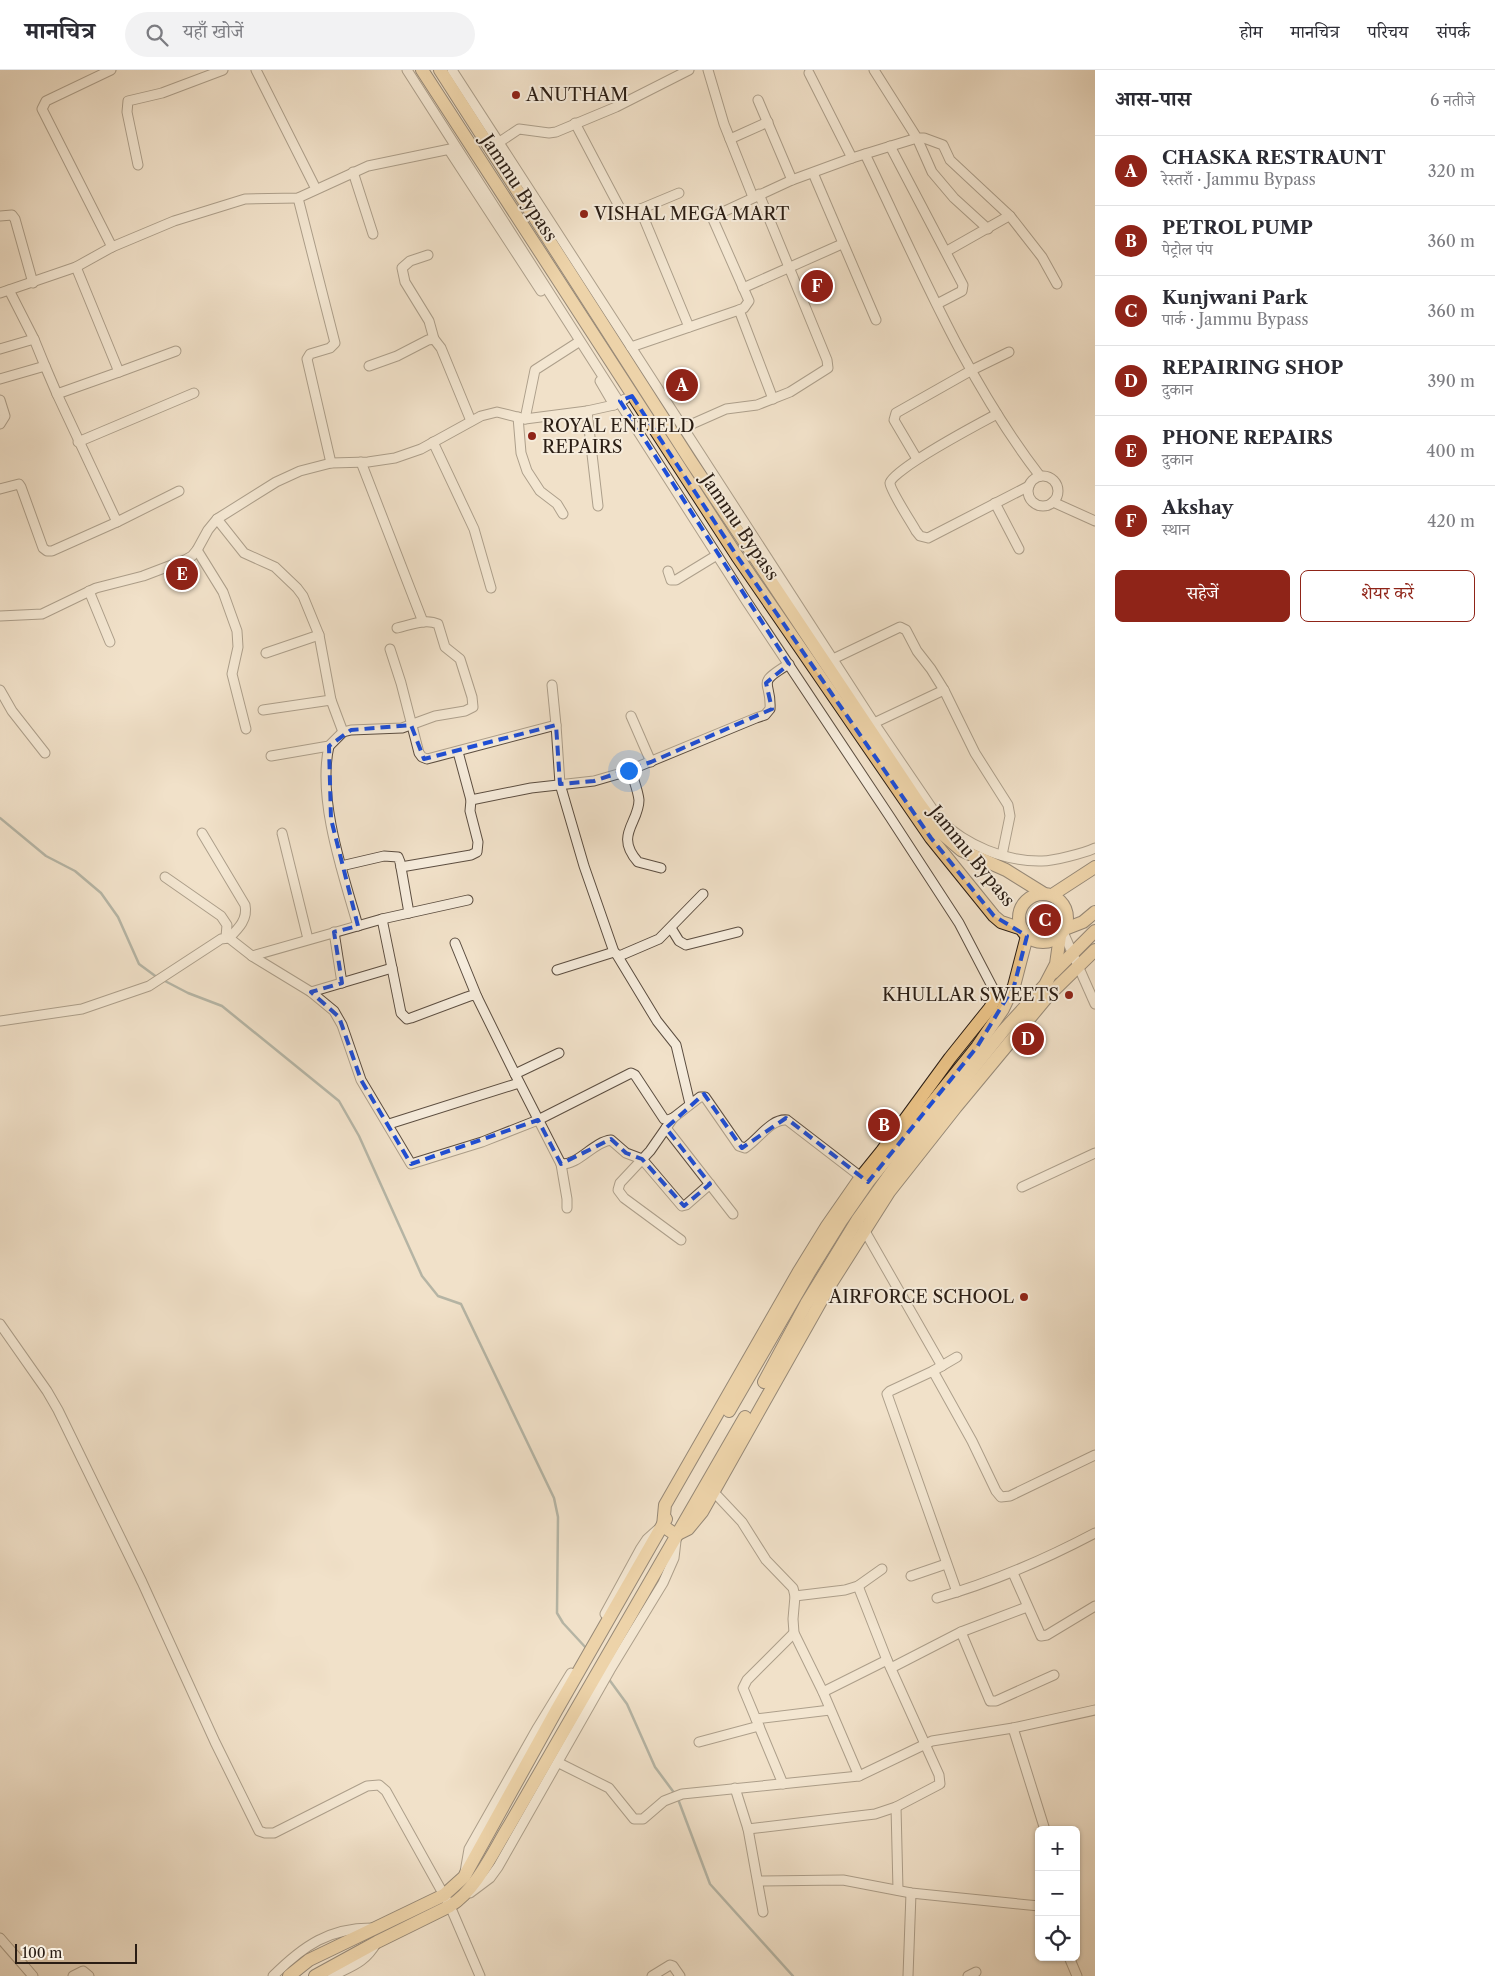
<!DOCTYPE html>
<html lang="hi">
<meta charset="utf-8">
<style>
:root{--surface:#fff;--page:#f2f2f3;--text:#2b2b33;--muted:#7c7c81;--line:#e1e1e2;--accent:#8f2418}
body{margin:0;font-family:"Libre Caslon Text","Noto Serif Devanagari",serif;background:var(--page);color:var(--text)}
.controls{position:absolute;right:15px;bottom:15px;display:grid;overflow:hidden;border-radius:8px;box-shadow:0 1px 4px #0004}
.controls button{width:45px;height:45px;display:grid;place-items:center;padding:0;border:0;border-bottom:1px solid var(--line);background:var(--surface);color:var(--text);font:25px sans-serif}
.scale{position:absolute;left:15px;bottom:12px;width:122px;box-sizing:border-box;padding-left:5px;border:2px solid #2a1d14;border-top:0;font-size:14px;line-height:18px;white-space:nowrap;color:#2a1d14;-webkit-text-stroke:4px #f6ecdc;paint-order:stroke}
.you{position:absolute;left:628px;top:700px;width:18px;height:18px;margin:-12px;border:4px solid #fff;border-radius:50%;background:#1a73e8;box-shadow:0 0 0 8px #1a73e833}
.badge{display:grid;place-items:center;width:32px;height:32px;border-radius:50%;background:var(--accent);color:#fff;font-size:16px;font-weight:700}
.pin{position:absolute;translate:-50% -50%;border:2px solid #fff;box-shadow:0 1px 5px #0006}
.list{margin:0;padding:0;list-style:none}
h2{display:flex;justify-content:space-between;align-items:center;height:65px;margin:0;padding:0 20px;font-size:21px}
h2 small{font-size:16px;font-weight:400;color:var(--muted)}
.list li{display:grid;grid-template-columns:32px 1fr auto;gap:15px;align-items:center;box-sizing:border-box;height:70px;padding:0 20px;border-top:1px solid var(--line)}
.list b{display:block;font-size:19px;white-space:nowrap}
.list p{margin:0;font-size:16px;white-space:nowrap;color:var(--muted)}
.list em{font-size:16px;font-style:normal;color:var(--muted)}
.actions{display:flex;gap:10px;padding:15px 20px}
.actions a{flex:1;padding:11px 0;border:1px solid var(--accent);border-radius:8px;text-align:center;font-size:18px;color:var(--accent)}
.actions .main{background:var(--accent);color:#fff}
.icon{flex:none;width:28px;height:28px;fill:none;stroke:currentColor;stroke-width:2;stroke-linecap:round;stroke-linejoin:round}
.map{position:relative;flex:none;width:1095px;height:1906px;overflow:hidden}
header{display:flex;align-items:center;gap:30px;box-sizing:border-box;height:70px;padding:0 25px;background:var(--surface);border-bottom:1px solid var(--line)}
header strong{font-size:24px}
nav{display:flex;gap:28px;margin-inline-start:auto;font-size:18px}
.search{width:350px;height:45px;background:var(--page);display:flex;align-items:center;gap:12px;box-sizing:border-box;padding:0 18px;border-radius:28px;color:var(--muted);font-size:19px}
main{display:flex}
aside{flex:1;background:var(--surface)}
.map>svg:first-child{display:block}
</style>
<header>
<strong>मानचित्र</strong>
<div class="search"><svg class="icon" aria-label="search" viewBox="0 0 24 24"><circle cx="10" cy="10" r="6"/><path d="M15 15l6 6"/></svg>यहाँ खोजें</div>
<nav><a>होम</a><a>मानचित्र</a><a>परिचय</a><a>संपर्क</a></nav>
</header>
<main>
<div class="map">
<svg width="1095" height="1906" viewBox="0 0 1095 1906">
<rect width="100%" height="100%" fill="#f1e1c9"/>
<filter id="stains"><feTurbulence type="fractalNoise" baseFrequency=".004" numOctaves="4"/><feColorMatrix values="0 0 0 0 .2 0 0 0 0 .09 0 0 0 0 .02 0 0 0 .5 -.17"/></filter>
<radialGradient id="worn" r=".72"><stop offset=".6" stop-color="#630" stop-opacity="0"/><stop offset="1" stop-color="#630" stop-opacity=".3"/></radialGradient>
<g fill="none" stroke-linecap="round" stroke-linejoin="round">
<g stroke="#6e7c78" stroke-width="2.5">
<path d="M0 748 46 786 75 801 101 823 118 847 139 894 158 908"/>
<path d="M163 910 188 923 222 936 339 1031 359 1066 422 1206 438 1226 461 1234 554 1428 558 1447 557 1543 563 1553 587 1579"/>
<path d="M608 1608 627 1634 655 1697 675 1724"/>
<path d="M678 1729 710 1814 793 1906"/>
</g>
<g stroke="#5c4e41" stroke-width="11">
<g id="minor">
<path d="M111 0 46 31 42 39 112 177"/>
<path d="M256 0 316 119"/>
<path d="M407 0 747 532 890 747 959 853 995 922"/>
<path d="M452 0 874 653 940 750C966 775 1005 792 1042 791 1054 791 1084 783 1095 778"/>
<path d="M708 0 724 54 753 127"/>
<path d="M874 0 917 68H924L943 75 950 90 1010 146"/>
<path d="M809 3 852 88"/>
<path d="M758 30 792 110"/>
<path d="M575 53 622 142 631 143 679 123"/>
<path d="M730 69 768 52"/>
<path d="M498 73 519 59 549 63 556 62 616 37 689 0"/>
<path d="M890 76 963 215 962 221 937 234"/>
<path d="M449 80 541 221"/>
<path d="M865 84C918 194 965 309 1040 406"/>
<path d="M138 95 127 42 128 31 162 23 223 0"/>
<path d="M353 102 373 164"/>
<path d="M813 103 876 250"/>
<path d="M298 128 335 273 330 278 310 284 307 289 331 393"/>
<path d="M640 139 689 257"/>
<path d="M0 146 12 145 15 149 33 213"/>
<path d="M947 181 1007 147 1010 146 1042 187 1057 214"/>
<path d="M428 185 410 191 402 198 405 212 429 251 434 269"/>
<path d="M743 218 842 174"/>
<path d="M9 220 34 269"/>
<path d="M0 223 76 197 112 177 174 151 245 129 298 128 368 96 455 78"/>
<path d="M739 240 744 238 749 231 712 147 792 110 852 88 917 68 932 102 954 128 988 159"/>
<path d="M631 277 739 240 773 329"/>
<path d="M0 279 34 269 45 296"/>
<path d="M369 296 397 286 428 270 434 269 441 278 471 351"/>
<path d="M119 302 176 281"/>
<path d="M0 309 45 296 57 324 119 302 76 197"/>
<path d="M600 311 614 335"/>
<path d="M57 324 117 452 179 421"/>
<path d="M0 330 5 346 0 354"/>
<path d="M587 341 598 436"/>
<path d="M997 344C982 352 891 400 890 413 890 420 911 452 916 461L920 466 928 468 1029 416"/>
<path d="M518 347 521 383 527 401 540 421 557 434 563 444"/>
<path d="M525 349 535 300 577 273"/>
<path d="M683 358 726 339 757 335 790 322 828 298 827 290 759 124"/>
<path d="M78 372 194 323"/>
<path d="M433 372 474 459 491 518"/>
<path d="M917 389 894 350 896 343 972 300 1009 282"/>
<path d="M361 392 423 552"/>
<circle cx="1043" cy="421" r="15"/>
<path d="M0 419 19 414 21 417 43 478 47 481H52L117 452"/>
<path d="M1053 432 1095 451"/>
<path d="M995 433 1019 479"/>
<path d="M217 449 244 483 275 497 297 518 303 526 319 565 331 630 343 662"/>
<path d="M197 480 223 522 237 561 238 577 232 604 246 659"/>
<path d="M668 501 671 510H676L717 485"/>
<path d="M89 521 110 572"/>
<path d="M0 546 42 544 96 518 143 506 185 490 192 486 197 480 208 460 217 449 276 412 300 401 331 393 368 392 395 388 421 379 481 346 497 342 525 349 587 341 614 335 625 329"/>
<path d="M390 579 401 613 419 683 422 687 427 689 556 655 552 615"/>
<path d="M266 583 319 565"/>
<path d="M833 589 900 557 906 560 917 581 931 599 944 620 975 683 1008 735 1010 746 1002 785"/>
<path d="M0 620 12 641 45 683"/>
<path d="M263 640 331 630"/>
<path d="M631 646 651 692"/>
<path d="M874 653 944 620"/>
<path d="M556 655 560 714 584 796 614 882 619 886 624 884 659 869 703 824"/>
<path d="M329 676C317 729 343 804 358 856"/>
<path d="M271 686 329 676 343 662 351 660 402 658 435 646 465 641 473 637 472 627 460 589 445 577 438 554C426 548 410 555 397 558"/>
<path d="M631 700C633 709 638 720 639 730 639 753 614 765 638 792L661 798"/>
<path d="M471 730 531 718 594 711 625 702 756 648 765 645 770 639C772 610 754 615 789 594"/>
<path d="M202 763 245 835C248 849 239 858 229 868"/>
<path d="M282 763 308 869"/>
<path d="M341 796 384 786 398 787 400 792 409 843"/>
<path d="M401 797 471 785 477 782 478 772 470 741 471 730 458 682"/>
<path d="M165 807 221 846 227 855 226 867"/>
<path d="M382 849 468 830"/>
<path d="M671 858 679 871 686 875 738 862"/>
<path d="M334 862 342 913"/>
<path d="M1063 862 1095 934"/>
<path d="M455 873 477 927"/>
<path d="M617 885 657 951 676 975 690 1034"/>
<path d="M252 886 382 849 392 898 311 922"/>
<path d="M392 898 401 943 407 949 411 948 467 927 473 925 477 927 515 1004 559 983"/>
<path d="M557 900 614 882"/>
<path d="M0 951 82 939 149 916 221 869 229 868 252 886 311 922 334 941 342 955 361 1010 411 1094 482 1072 538 1050 631 1003 635 1005 664 1049 668 1050 673 1048 700 1027H705L739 1076 745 1078C758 1070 771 1048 787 1050L865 1110"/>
<path d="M515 1004 561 1094C579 1095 593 1072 611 1070L626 1083 642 1089 682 1136 686 1135 710 1114"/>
<path d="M673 1048 650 1081 620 1113 618 1120 624 1128 681 1170"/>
<path d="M389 1054 519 1013"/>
<path d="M666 1058 733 1144"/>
<path d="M561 1094 567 1129V1138"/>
<path d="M1022 1117 1095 1083"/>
<path d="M862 1156 942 1296"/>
<path d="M0 1254 47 1321 58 1340 142 1512 215 1672 259 1761 265 1763H274L367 1716 379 1715 386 1721 450 1836 480 1906"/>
<path d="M933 1301 972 1371 996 1421 1001 1427 1010 1426 1095 1385"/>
<path d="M710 1418 742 1452 766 1490 793 1518 795 1526 793 1549 794 1563 823 1622 859 1706"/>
<path d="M1013 1503 1041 1566 1047 1565 1095 1536"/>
<path d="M911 1506 946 1494"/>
<path d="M957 1522 887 1324 890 1321 933 1301 957 1287"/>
<path d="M795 1526 845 1520 858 1516 882 1499"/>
<path d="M937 1528C993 1512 1044 1490 1095 1463"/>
<path d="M605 1544 641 1478 647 1469 657 1460"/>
<path d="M961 1562 990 1631H996L1054 1605"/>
<path d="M891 1598 961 1562 1027 1537"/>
<path d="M823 1622 887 1590"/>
<path d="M756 1649 830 1640"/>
<path d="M1013 1658 1045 1760"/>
<path d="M699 1672 759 1656"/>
<path d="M559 1693 609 1718 634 1749H643L664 1731 682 1724 859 1706 932 1671 1013 1658 1095 1640"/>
<path d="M783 1714 743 1618 747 1610 794 1563"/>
<path d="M735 1718 748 1759 763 1842"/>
<path d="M896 1737 898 1820"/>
<path d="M748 1759 875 1744 896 1737 940 1714 939 1705 887 1590 858 1516"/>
<path d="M465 1802 469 1779 538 1657 571 1603"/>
<path d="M758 1811 843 1810 911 1823 1039 1836"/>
<path d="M470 1823 490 1808 498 1797 610 1600 663 1513 674 1488 676 1471"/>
<path d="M0 1868 33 1906"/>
<path d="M1069 1887 1077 1906"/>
<path d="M73 1906 83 1901 89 1906"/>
<path d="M273 1906C303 1876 330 1857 374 1858"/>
<path d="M332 1906C352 1896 365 1893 377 1872"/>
<path d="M652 1906 670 1895 673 1896 680 1906"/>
<path d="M908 1906 911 1823"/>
<path d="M968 1906 976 1902"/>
</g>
</g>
<g stroke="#2a1d14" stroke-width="14">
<g id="highway">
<path d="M422 0 737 486 931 768 994 846 1001 852 1022 859"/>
<path d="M440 0 690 390 918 732 939 761 961 780 1006 800 1043 823"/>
<circle cx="1043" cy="848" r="24"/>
<path d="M1052 825 1095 797"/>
<path d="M1065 859 1083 852 1095 842"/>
<path d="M1053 903 1095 861"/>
<path d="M995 922 994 931 990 938 950 988 882 1081 861 1107 827 1156 798 1203 665 1435 663 1456 676 1465 688 1459 702 1442 830 1215 889 1122 956 1037 1048 926 1095 880"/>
<path d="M764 1312 806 1234 858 1149 900 1090 1003 961 1045 915 1056 894 1060 866"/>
<path d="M729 1341 810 1201 841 1151 868 1112 977 977 1003 939 1014 916 1027 866"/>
<path d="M289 1906 309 1890 444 1825 464 1807 556 1641 666 1449"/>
<path d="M315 1906 377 1872 450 1836C476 1820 493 1782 509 1756L745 1347"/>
</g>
</g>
<use href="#minor" stroke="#f6ecdc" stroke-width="9"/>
<use href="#highway" stroke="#e8c084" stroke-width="12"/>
</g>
<path d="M0 0H1095V1906H0ZM632 326 737 486 931 768 994 846 1027 866 1014 916 977 977 868 1112 786 1048 742 1078 704 1024 666 1058 710 1114 684 1136 642 1089 626 1083 611 1069 561 1094 538 1050 411 1094 361 1010 339 947 311 922 342 913 334 862 358 856 331 749 329 676 351 660 411 655 424 689 556 655 560 714 594 711 651 692 772 639 766 613 789 594 620 331Z" fill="#f1e1c9" fill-opacity=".55" fill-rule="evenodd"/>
<path fill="none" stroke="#1d4ed8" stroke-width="4" stroke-dasharray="10 6" stroke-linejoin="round" d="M632 326 737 486 931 768 994 846 1027 866 1014 916 977 977 868 1112 786 1048 742 1078 704 1024 666 1058 710 1114 684 1136 642 1089 626 1083 611 1069 561 1094 538 1050 411 1094 361 1010 339 947 311 922 342 913 334 862 358 856 331 749 329 676 351 660 411 655 424 689 556 655 560 714 594 711 651 692 772 639 766 613 789 594 620 331Z"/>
<g fill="#8f2418" stroke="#f6ecdc" stroke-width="2">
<circle cx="516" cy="25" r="5"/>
<circle cx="584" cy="144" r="5"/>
<circle cx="532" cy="366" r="5"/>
<circle cx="1069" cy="925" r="5"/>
<circle cx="1024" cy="1227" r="5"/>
</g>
<g text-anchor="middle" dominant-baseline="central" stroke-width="4" stroke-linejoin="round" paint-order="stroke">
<g font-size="18" fill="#2a1d14" stroke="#f6ecdc" text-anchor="start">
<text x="526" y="25">ANUTHAM</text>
<text x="594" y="144">VISHAL MEGA MART</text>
<text x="542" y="356">ROYAL ENFIELD<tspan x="542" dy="21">REPAIRS</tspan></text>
<text x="1059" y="925" text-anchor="end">KHULLAR SWEETS</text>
<text x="1014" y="1227" text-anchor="end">AIRFORCE SCHOOL</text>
</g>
<g font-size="18" fill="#2a1d14" stroke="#f6ecdc">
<text transform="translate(519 118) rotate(57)">Jammu Bypass</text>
<text transform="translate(740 457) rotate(56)">Jammu Bypass</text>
<text transform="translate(972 786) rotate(51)">Jammu Bypass</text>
</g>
</g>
<rect width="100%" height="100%" filter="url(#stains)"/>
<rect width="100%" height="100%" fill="url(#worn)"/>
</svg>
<div class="controls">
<button>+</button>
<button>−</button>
<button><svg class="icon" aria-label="locate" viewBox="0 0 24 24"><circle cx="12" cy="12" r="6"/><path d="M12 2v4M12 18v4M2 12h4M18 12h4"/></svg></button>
</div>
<div class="scale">100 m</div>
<div class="you"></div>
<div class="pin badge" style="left:682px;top:315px">A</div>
<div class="pin badge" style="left:884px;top:1055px">B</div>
<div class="pin badge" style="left:1045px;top:850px">C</div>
<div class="pin badge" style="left:1028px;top:969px">D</div>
<div class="pin badge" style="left:182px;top:504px">E</div>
<div class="pin badge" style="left:817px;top:216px">F</div>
</div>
<aside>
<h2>आस-पास<small>6 नतीजे</small></h2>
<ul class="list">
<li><span class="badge">A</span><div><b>CHASKA RESTRAUNT</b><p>रेस्तराँ · Jammu Bypass</p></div><em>320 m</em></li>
<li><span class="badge">B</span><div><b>PETROL PUMP</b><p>पेट्रोल पंप</p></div><em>360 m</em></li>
<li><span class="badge">C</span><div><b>Kunjwani Park</b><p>पार्क · Jammu Bypass</p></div><em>360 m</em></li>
<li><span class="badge">D</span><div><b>REPAIRING SHOP</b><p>दुकान</p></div><em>390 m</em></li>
<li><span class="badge">E</span><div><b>PHONE REPAIRS</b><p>दुकान</p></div><em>400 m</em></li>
<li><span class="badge">F</span><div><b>Akshay</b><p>स्थान</p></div><em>420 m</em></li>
</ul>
<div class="actions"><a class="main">सहेजें</a><a>शेयर करें</a></div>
</aside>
</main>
